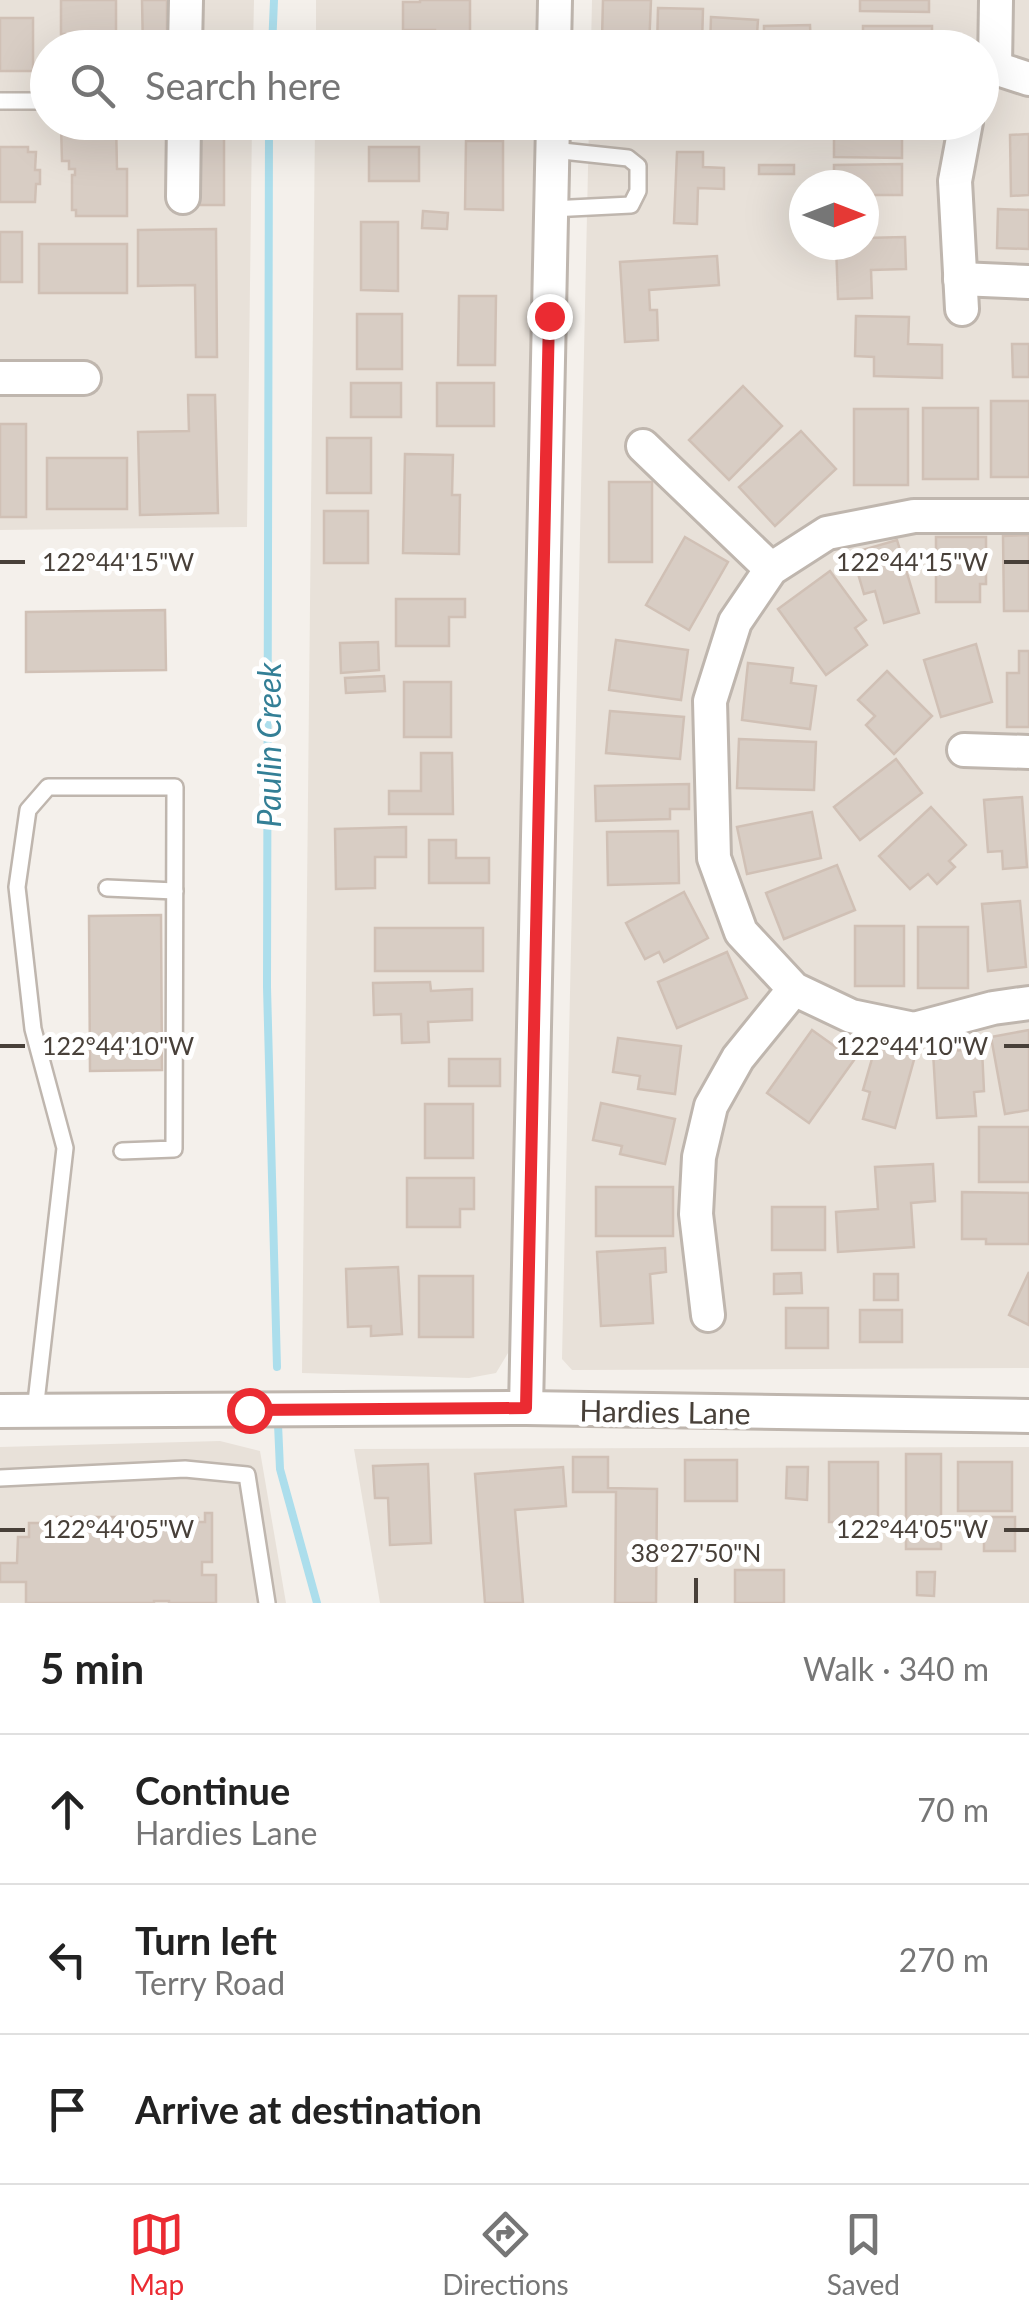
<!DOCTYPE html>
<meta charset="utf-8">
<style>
:root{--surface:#fff;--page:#f2f2f2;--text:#222;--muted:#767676;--line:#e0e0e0;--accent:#eb2b32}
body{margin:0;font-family:Lato,sans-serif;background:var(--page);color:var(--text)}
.compass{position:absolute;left:789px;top:170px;width:90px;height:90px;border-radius:50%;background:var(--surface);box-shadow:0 10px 40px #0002;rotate:90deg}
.stop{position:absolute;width:30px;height:30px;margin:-22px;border:8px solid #eb2b32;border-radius:50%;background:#fff}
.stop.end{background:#eb2b32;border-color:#fff;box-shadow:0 2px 10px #0008}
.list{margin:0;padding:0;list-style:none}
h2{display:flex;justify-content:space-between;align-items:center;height:130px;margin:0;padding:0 40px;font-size:42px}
h2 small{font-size:32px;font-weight:400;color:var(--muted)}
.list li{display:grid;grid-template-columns:65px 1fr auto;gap:30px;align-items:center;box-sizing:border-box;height:150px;padding:0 40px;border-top:2px solid var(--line)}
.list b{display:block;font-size:38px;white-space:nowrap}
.list p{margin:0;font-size:32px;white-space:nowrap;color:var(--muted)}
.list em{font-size:32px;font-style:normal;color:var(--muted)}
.icon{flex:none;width:55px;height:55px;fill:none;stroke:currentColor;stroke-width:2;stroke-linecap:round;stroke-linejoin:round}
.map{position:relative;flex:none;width:1029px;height:1603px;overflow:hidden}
.search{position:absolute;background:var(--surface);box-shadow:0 10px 40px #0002;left:30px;right:30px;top:30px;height:110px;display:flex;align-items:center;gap:25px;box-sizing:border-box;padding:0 35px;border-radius:55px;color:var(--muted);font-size:38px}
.sheet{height:580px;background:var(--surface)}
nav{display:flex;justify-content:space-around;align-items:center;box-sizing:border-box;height:140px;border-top:2px solid var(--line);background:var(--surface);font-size:28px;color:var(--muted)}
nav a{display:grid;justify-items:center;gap:5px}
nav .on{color:var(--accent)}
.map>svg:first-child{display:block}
</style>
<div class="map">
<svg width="1029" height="1603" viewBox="0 0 1029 1603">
<rect width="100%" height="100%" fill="#f4f0eb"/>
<g fill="#e8e1d9" fill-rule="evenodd">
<path d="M0 0H254L253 47 48 48V122L252 123 247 527 0 530Z"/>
<path d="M316 0H536L535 47 316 48Z"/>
<path d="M592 0H1029V1368L572 1370 562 1359 589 123 982 122V48L591 47ZM804 185H864V245H804Z"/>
<path d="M315 123H534L511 1348 496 1373 469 1378 302 1373Z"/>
<path d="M220 1441 260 1451 286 1603H0V1447Z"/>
<path d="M1029 1447V1603H380L354 1449Z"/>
</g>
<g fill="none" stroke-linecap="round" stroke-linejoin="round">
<g stroke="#acdeec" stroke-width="8">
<path d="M272 48 274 0"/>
<path d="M269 122 267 987 277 1367"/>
<path d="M278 1424 280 1469 317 1603"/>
</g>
</g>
<g fill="#d8cdc4" stroke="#d0c0b5" stroke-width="2.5">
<path d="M61 0H116V41H126V48H72L75 46V41H67V34H61Z"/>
<path d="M142 0H167V48H143Z"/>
<path d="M420 0H470V48H435V30H403V2H420Z"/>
<path d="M603 0H651L649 48H619V40L602 39Z"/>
<path d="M860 0H929V12L860 11Z"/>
<path d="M658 8 703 9 702 44H690V48H657Z"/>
<path d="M711 17 758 20 756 48H710Z"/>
<rect x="0" y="18" width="33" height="53"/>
<path d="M810 25 811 48H764V26Z"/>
<rect x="863" y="26" width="69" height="22"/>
<path d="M68 122H116L117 169H127V216H76V210H72V175H75V169H69V161H62L61 125H68Z"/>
<rect x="200" y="122" width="24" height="83"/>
<path d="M834 122H869V125L902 126V158L834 157Z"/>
<path d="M1029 134V195L1011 196 1010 135Z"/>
<path d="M466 141H503V210L465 209Z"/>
<path d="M0 147H28V152H36L35 170H40V184H36L35 202H0Z"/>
<rect x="369" y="147" width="50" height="34"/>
<path d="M677 152H703V167L724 168V189L698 188 697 224 674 223Z"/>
<path d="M902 164V195H869V218H864V185H834V165Z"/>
<rect x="759" y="165" width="35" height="9"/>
<path d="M998 209 1029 210V249L997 248Z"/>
<path d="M423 211 448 213 447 229 422 228Z"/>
<path d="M361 222H398V291L361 290Z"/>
<path d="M216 229 217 357H196L195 285 138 286V230Z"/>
<rect x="0" y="232" width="22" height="50"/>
<path d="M905 237 906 269 871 270 872 298 838 299 836 245H864V238Z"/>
<rect x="39" y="244" width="88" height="49"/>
<path d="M717 256 719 285 649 290 650 310H657L658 340 625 342 620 262Z"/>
<path d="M459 296H496L495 365H458Z"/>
<rect x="357" y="314" width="45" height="55"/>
<path d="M856 316 909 317 908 344 942 345V378L874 376V357L855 356Z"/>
<path d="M1012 344H1029V377H1013Z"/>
<rect x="351" y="383" width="50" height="34"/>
<rect x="437" y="383" width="57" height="43"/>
<path d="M743 386 782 426 729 480 689 440Z"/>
<path d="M188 395H215L218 513 140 515 138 432 189 431Z"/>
<rect x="991" y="401" width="38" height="76"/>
<rect x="923" y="408" width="55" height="71"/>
<rect x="854" y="409" width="54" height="76"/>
<rect x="0" y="424" width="26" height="93"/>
<path d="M801 431 836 469 775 526 739 487Z"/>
<rect x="327" y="438" width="44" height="55"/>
<path d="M405 454 453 455 452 495H460L459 554 403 553Z"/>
<rect x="47" y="458" width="80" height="51"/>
<rect x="609" y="482" width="43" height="80"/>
<rect x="324" y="511" width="44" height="52"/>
<path d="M1029 535V611H1004L1003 536Z"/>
<path d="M685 537 728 562 689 630 646 605Z"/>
<path d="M936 537H986V584H980V602H936Z"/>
<path d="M897 540 919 613 884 623 875 591 864 594 852 553Z"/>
<path d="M830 571 866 620 855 628 867 645 826 675 778 609Z"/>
<path d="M396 599H465V617H449V646H396Z"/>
<path d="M165 610 166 670 26 672V612Z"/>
<path d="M616 640 688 650 681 700 609 690Z"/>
<path d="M378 642 379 670 341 673 340 643Z"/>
<path d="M976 644 992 702 941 717 924 660Z"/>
<path d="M1019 651H1029V727H1007V673H1019Z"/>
<path d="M748 663 793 668 791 683 816 686 810 729 742 720Z"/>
<path d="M887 671 932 716 894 754 866 725 875 716 858 700Z"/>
<path d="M384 676 385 691 346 693 345 678Z"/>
<rect x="404" y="682" width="47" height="55"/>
<path d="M610 711 684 717 680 759 606 753Z"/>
<path d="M739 739 816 742 814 790 737 788Z"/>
<path d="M421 753H452L453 814H389V791H421Z"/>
<path d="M896 759 922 793 860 840 834 807Z"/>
<path d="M689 784V809H670V819L596 821 595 786Z"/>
<path d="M1022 797 1027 867 1003 869 1002 851 988 852 984 800Z"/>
<path d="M931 807 966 845 949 861 955 867 937 884 928 874 910 889 879 856Z"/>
<path d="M812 812 821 858 747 874 737 827Z"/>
<path d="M406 827V857H375V888L336 889 335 829Z"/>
<path d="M678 831 679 883 608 885 607 832Z"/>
<path d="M429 840H456V858H489V883H429Z"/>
<path d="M837 865 855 910 784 939 766 893Z"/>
<path d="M684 892 708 938 664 962 659 952 645 959 626 923Z"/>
<path d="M1020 901 1026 967 988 971 982 904Z"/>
<path d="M161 915 162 1070 90 1071 89 916Z"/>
<rect x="855" y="926" width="49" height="60"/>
<rect x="918" y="927" width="50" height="61"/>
<rect x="375" y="928" width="108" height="43"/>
<path d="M727 952 747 998 677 1028 658 982Z"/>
<path d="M430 982 431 991 472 989V1020L428 1022 429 1042 402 1043 401 1014 374 1015 373 983Z"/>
<path d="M812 1030 854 1060 809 1123 767 1093Z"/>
<path d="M1029 1030V1110L1005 1114 991 1037Z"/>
<path d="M618 1038 681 1046 675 1094 638 1089 640 1076 613 1072Z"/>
<path d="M876 1045 915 1056 895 1128 863 1119 870 1092 863 1090Z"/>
<path d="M982 1049 984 1091 974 1092 976 1116 937 1118 933 1052Z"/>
<rect x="449" y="1059" width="51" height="27"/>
<path d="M601 1103 675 1119 665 1164 620 1154 622 1146 593 1140Z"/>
<rect x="425" y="1104" width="48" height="54"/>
<rect x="979" y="1127" width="50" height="55"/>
<path d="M933 1164 935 1201 911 1203 914 1247 838 1252 836 1212 878 1209 875 1167Z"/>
<path d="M407 1178H474V1209H460V1227H407Z"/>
<rect x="596" y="1187" width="77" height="49"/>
<path d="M962 1192 1029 1193V1244H986V1239H962Z"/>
<rect x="772" y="1207" width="53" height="43"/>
<path d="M665 1248 666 1272 650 1274 653 1323 601 1326 597 1252Z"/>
<path d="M398 1267 402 1334 371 1336V1326L348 1327 346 1269Z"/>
<path d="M1029 1272V1325L1009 1315Z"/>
<path d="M801 1273 802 1293 774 1294V1274Z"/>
<rect x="874" y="1274" width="24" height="26"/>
<rect x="419" y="1276" width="54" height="61"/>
<rect x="786" y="1308" width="42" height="40"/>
<rect x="860" y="1310" width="42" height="32"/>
<rect x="906" y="1454" width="35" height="95"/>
<path d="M573 1457H608V1488L657 1489 656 1603H615L616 1492H573Z"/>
<rect x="685" y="1460" width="52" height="41"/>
<rect x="829" y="1462" width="49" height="60"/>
<rect x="958" y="1462" width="54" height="49"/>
<path d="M428 1464 431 1543 390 1545 388 1498H375L373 1466Z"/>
<path d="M563 1467 566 1506 515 1510 523 1603H485L475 1474Z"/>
<path d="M787 1467H808L807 1500 786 1498Z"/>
<path d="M205 1513H212V1562H202V1575H216V1603H169V1601H154V1603H26V1582H0V1563H17L18 1537H29V1523H48V1526H57V1517H118V1527H128V1522H149V1527H177V1518H198V1522H205Z"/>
<rect x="984" y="1517" width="31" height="34"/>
<rect x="735" y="1570" width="49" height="33"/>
<path d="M917 1572H935L934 1596 917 1595Z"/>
</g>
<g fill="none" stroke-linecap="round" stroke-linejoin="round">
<g stroke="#bfb6ae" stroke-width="20">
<g id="lane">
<path d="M0 101H48"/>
<path d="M551 209 631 205 638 191V166L628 158 553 150"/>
<path d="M107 888 175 891"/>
<path d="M35 1411 65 1148 33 1029 17 887 28 810 48 787H175L174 1149 122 1151"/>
<path d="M0 1478 185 1469 247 1475 267 1603"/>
</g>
</g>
<g stroke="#bfb6ae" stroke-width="38">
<g id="street">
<path d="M185 48 186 0"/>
<path d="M554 48 555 0"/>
<path d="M995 68 996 0"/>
<path d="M995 68 1029 79"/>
<path d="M183 197 184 122"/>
<path d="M960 279 1029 282"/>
<path d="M962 309 955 181 966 122"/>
<path d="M0 378H84"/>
<path d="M643 446 771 569"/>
<path d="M1029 516H914L827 533 771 569 735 622 710 701 714 858 741 932 794 989 851 1016 914 1029 993 1008 1029 1003"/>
<path d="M964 750 1029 752"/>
<path d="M708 1315 696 1214 699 1157 711 1106 738 1058 794 989"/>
<path d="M526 1408 553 122"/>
<path d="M0 1411 526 1408 1029 1416"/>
</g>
</g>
<use href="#lane" stroke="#fff" stroke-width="15"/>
<use href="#street" stroke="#fff" stroke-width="32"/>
</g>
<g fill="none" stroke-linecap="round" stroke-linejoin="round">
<path stroke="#eb2b32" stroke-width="12" d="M249 1410 526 1408 549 316"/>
</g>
<path fill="none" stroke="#484039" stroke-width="4" d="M0 562H25M1004 562H1029M0 1046H25M1004 1046H1029M0 1530H25M1004 1530H1029M696 1578V1603"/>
<g text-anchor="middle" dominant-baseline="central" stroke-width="10" stroke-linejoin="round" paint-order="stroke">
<g font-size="30" fill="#484039" stroke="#fff">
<text transform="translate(665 1411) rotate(1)">Hardies Lane</text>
</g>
<g font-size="32" font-style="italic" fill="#337f96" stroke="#fff">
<text transform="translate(268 745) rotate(-90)">Paulin Creek</text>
</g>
</g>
<g font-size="25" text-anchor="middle" fill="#484039" stroke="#fff" stroke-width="10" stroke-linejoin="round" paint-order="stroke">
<text x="912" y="571">122°44'15"W</text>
<text x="118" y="571">122°44'15"W</text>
<text x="912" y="1055">122°44'10"W</text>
<text x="118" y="1055">122°44'10"W</text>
<text x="118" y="1538">122°44'05"W</text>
<text x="912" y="1538">122°44'05"W</text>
<text x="696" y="1562">38°27'50"N</text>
</g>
</svg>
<svg class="compass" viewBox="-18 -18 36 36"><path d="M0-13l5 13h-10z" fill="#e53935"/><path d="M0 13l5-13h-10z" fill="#767676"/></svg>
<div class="stop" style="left:249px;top:1410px"></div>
<div class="stop end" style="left:549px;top:316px"></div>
<div class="search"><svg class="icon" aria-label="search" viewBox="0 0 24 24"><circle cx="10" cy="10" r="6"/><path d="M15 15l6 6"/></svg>Search here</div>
</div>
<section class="sheet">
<h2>5 min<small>Walk · 340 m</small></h2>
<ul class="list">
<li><svg class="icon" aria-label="ahead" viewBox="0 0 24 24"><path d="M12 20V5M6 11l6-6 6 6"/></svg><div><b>Continue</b><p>Hardies Lane</p></div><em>70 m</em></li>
<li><svg class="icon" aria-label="left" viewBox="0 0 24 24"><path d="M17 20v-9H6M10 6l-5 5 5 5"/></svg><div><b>Turn left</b><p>Terry Road</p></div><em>270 m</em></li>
<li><svg class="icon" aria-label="arrive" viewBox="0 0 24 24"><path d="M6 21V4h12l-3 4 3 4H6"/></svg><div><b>Arrive at destination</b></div></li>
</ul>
</section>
<nav>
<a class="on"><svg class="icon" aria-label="map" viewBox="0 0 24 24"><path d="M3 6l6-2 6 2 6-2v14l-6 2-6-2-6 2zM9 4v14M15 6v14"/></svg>Map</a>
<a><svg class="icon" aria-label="directions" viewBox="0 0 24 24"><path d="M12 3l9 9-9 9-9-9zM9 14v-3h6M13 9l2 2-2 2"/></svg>Directions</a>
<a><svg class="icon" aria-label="saved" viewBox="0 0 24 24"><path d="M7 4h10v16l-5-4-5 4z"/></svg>Saved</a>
</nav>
